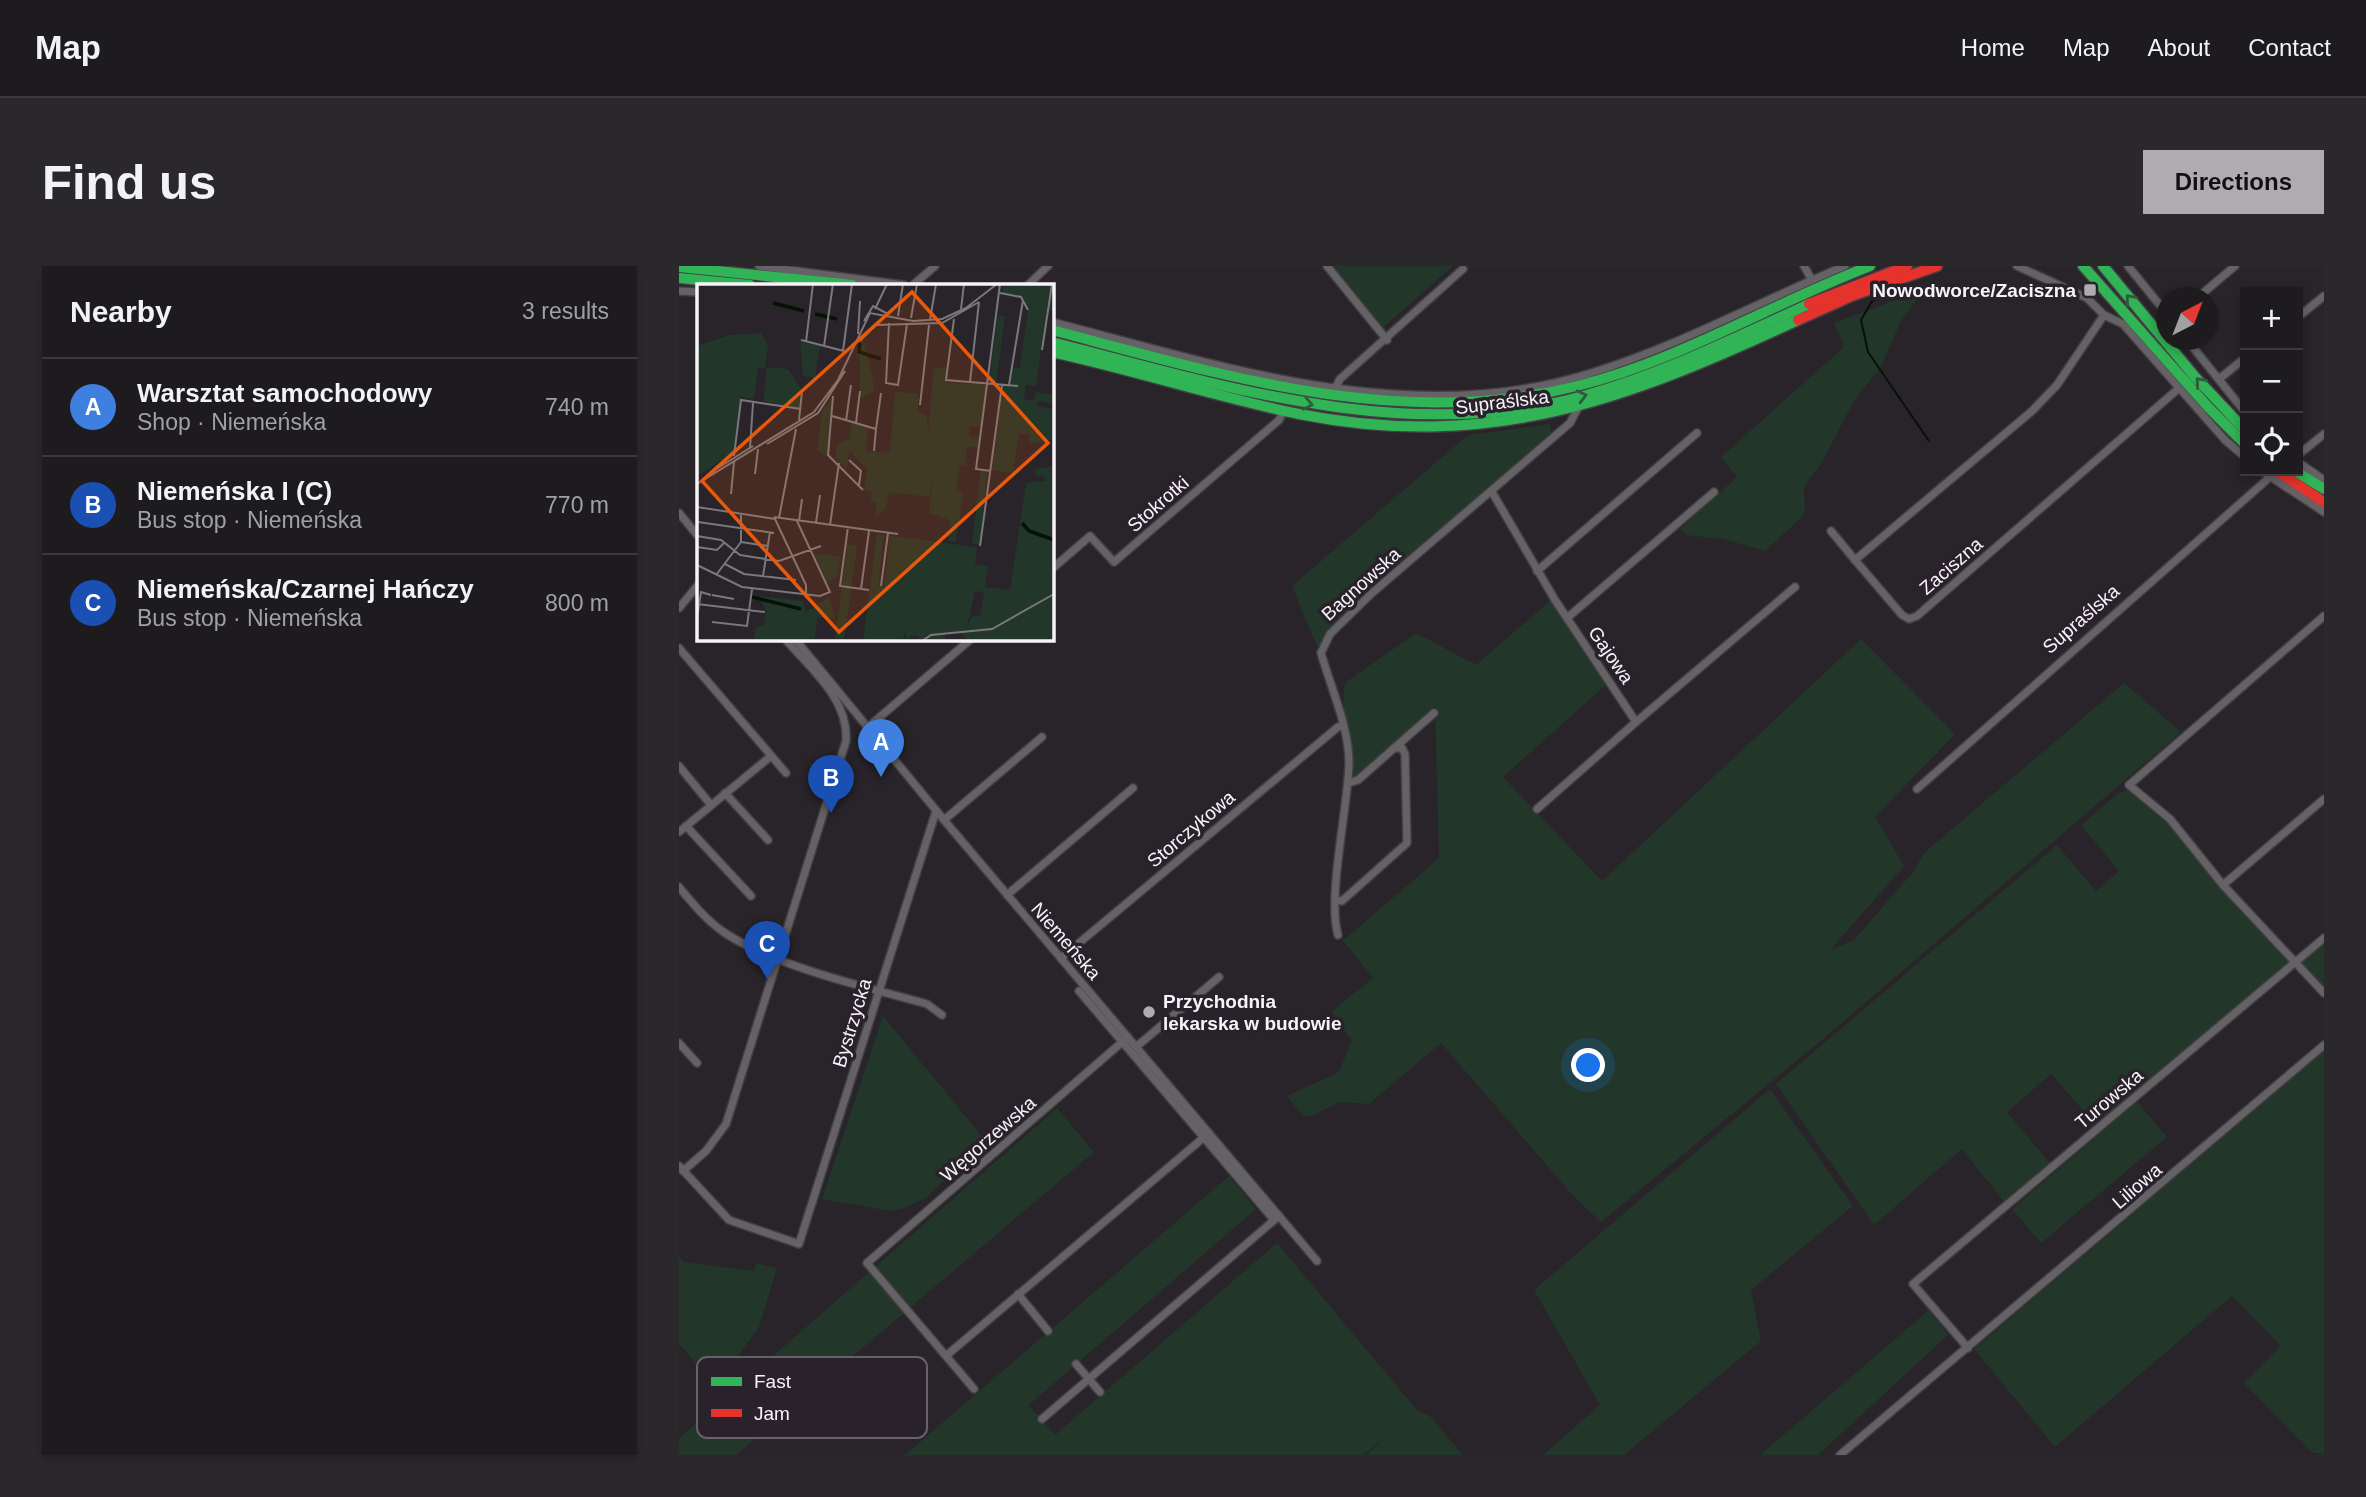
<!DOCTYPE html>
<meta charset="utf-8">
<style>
:root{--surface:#1e1b1f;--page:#2b282c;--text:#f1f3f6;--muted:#a1a1a4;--line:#3c393d;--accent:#afabb0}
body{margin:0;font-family:Arial,sans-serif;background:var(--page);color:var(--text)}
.controls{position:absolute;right:21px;top:21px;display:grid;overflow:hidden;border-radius:0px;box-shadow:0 4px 10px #0003}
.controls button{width:63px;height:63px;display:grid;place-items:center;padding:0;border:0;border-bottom:2px solid var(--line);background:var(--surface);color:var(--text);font:35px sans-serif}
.compass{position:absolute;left:1477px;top:21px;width:63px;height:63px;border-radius:50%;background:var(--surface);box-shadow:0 4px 10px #0003;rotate:42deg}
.you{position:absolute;left:910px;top:800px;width:24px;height:24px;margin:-18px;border:5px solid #fff;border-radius:50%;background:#1a73e8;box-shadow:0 0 0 10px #1a73e833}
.badge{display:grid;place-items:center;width:46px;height:46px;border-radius:50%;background:var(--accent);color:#fff;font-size:23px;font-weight:700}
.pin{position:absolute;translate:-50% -58px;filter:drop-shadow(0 2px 4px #0008)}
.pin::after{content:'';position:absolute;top:37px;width:24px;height:21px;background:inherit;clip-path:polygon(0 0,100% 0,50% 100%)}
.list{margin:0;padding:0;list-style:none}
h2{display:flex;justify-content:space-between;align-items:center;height:91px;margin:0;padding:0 28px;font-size:30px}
h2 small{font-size:23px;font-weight:400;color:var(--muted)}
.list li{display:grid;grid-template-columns:46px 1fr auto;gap:21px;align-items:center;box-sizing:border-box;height:98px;padding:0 28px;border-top:2px solid var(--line)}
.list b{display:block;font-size:26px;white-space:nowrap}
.list p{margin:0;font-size:23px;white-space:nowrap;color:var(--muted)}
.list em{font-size:23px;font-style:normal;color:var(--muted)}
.icon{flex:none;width:38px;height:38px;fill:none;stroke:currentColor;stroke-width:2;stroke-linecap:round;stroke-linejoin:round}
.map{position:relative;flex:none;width:1645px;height:1189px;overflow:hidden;border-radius:0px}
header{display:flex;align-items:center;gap:42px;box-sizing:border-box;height:98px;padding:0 35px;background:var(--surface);border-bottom:2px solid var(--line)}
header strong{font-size:33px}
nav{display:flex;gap:38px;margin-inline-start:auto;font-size:24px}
.intro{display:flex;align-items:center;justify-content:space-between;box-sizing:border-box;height:168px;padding:0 42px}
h1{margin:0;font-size:49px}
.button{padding:18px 32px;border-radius:0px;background:var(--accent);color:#111;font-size:24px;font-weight:700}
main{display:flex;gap:42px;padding:0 42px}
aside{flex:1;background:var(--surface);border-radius:0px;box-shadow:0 4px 10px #0003}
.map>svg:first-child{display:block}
</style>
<header>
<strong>Map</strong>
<nav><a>Home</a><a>Map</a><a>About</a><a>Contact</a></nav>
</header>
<div class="intro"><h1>Find us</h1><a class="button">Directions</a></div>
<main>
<aside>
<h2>Nearby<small>3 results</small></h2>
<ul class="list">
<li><span class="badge" style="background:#3f7fe0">A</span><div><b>Warsztat samochodowy</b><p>Shop · Niemeńska</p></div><em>740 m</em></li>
<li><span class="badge" style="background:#1a4fb4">B</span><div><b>Niemeńska I (C)</b><p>Bus stop · Niemeńska</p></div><em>770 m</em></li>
<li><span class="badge" style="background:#1a4fb4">C</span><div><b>Niemeńska/Czarnej Hańczy</b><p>Bus stop · Niemeńska</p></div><em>800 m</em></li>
</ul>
</aside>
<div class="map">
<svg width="1645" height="1189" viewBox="0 0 1645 1189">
<rect width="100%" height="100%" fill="#282429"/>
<g fill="#23362a">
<path d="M651 0H774L701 64Z"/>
<path d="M1254 13 1222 55 1202 101 1176 133 1142 198 1130 213 1125 223 1126 243 1123 251 1086 285 1044 273 1007 269 1001 263 1058 211 1042 191 1165 81 1155 57 1230 29Z"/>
<path d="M871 158 872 168 638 381 613 320 789 169Z"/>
<path d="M872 334 928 418 824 511 923 615 1182 373 1276 468 1196 551 1225 600 1152 683 1174 675 1234 606 1246 586 1445 417 1502 466 1144 773 922 956 896 932 762 777 690 838 660 836 632 850H624L608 830 660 806 673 774 652 746 694 712 662 672H667L760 592 756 440 672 515C674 483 658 446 667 416L737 367 797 399Z"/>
<path d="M1450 524 1482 549 1609 696 1417 859 1372 808 1328 846 1372 898 1326 937 1283 883 1195 959 1097 818 1378 579 1417 625 1440 605 1402 559 1438 528Z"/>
<path d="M1645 674V724L1619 697Z"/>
<path d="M204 750 306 874 247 932 226 942 211 945 143 933Z"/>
<path d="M1645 785V1189L1632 1186 1565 1117 1602 1080 1553 1030 1376 1181 1295 1083Z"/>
<path d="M1091 823 1174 940 1072 1024 1082 1075 945 1189H864L921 1139 855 1024Z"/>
<path d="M1458 835 1488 871 1362 977 1333 943Z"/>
<path d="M378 842 415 886 57 1189H0V1172Z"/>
<path d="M550 910 577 943 350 1139 376 1169 598 977 739 1145 750 1149 784 1189H687L709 1169 684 1189H226Z"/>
<path d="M0 991 5 996 75 1005 77 997 98 1002 80 1061 37 1120 0 1078Z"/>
<path d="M1250 1044 1269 1069 1139 1189H1081Z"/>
</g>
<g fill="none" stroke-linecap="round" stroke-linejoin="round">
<path stroke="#041306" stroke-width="2" d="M1223 21 1193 35 1182 54 1189 86 1250 175"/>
<g stroke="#433f44" stroke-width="10">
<g id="street">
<path d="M80 0 225 19"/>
<path d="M648 0 708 74"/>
<path d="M1125 0 1133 14"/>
<path d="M1338 0 1408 32 1425 49 1444 58 1546 174 1566 191"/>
<path d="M1449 0 1488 48"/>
<path d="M234 19 256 0"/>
<path d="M349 19 369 0"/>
<path d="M0 25 19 26"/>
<path d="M1518 32 1556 0"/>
<path d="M1425 49 1378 119 1353 145 1176 294 1223 349 1230 353 1238 350 1499 123"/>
<path d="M1619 51 1645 30"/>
<path d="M373 56C547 101 732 164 912 107 1000 80 1081 35 1166 0"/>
<path d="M1508 74 1566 146"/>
<path d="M1540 113 1566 92"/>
<path d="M655 124 661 113 784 3"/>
<path d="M1619 189 1645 168"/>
<path d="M1619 196 1645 214"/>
<path d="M1583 205 1645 246"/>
<path d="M813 226 876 334 957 456 858 543"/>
<path d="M0 247 19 270"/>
<path d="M1152 265 1176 294"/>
<path d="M373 303 411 270 435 296 600 154 605 144"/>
<path d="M858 305 1018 167"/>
<path d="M0 342 19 319"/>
<path d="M1645 350 1450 519 1491 553 1544 619 1645 727"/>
<path d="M888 352 1035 226"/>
<path d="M116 373 265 554 638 995"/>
<path d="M0 382 107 507"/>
<path d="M957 456 1116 321"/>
<path d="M188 462 292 373"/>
<path d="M0 500 32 539"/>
<path d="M669 517 679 514 755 447"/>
<path d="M1238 523 1591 211"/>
<path d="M46 527 89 574"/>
<path d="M265 554 363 471"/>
<path d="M7 560 72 630"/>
<path d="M0 566 92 490"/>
<path d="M1544 619 1645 533"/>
<path d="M0 621C14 638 28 655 46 667 98 701 187 721 248 738L263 749"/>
<path d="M328 629 454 522"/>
<path d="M657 634 663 635 728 577 726 488 723 482H715"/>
<path d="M659 669C648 631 669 542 670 497 670 461 652 422 642 387L651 368 693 327 891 157 899 142"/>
<path d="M382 692 659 461 664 460"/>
<path d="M400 725 595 954"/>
<path d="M0 777 18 797"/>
<path d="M457 781 540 711"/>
<path d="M0 900 50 954 120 978 257 545"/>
<path d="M4 905 27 885 47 858 167 475C170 433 131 402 106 373"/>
<path d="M339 1028 369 1065"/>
<path d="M1289 1082 1234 1018 1645 672"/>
<path d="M268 1089 530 867"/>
<path d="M397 1098 421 1126"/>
<path d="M295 1123 188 997 449 771"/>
<path d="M363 1153 600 950"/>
<path d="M1161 1189 1645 779"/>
</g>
</g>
<g stroke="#433f44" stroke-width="13">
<g id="fast">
<path d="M1404 0 1529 141 1566 178"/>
<path d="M1424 0 1516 111 1566 164"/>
<path d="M0 1 173 19"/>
<path d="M0 12 71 19"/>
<path d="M373 64C543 109 721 165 898 120 1001 94 1092 38 1191 0"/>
<path d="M373 76C544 120 728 179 904 130 983 108 1056 72 1130 38"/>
<path d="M373 86C456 104 537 131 620 148 811 186 949 133 1119 54"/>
<path d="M1616 205 1645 223"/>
</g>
</g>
<g stroke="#433f44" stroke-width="13">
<g id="jam">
<path d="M1130 38 1228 0"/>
<path d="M1119 54 1175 29 1258 0"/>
<path d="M1598 205 1645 236"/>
</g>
</g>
<use href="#street" stroke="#646265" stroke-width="7"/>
<use href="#fast" stroke="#30b455" stroke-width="10"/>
<use href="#jam" stroke="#e5322d" stroke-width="10"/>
</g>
<defs><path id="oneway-chevron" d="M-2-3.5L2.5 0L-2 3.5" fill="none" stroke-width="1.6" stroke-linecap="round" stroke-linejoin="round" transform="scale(1.75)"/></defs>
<g stroke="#2c5c3c">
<use href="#oneway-chevron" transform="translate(1451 33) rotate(-130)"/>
<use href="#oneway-chevron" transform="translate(1521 116) rotate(-131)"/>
<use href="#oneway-chevron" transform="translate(903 130) rotate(-14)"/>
<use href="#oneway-chevron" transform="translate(629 138) rotate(11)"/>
</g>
<g fill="#afabb0" stroke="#29222b" stroke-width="2.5">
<rect x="1404" y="17" width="14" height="14" rx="3.5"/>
<circle cx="470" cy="746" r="7"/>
</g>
<g text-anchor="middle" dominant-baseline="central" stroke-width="7" stroke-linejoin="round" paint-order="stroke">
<g font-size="19" font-weight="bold" fill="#f8f3f9" stroke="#29222b" text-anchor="end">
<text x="1397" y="24">Nowodworce/Zaciszna</text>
<text x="484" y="735" text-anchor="start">Przychodnia<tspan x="484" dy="22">lekarska w budowie</tspan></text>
</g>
<g font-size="19" fill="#f8f3f9" stroke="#29222b">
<text transform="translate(823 136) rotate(-7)">Supraślska</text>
<text transform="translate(479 238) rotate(-41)">Stokrotki</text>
<text transform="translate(1272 300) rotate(-41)">Zaciszna</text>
<text transform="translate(682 318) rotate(-42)">Bagnowska</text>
<text transform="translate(1402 353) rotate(-41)">Supraślska</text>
<text transform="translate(932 389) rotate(56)">Gajowa</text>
<text transform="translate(512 563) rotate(-40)">Storczykowa</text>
<text transform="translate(387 675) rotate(49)">Niemeńska</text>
<text transform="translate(173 757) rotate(-73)">Bystrzycka</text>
<text transform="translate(1430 833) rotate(-40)">Turowska</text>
<text transform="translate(309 873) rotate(-41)">Węgorzewska</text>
<text transform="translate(1458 920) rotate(-41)">Liliowa</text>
</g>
</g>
<g transform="translate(18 18)">
<rect width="357" height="357" fill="#282429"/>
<path d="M357 0V27L352 26V9L339 102 329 101 327 115 337 117 339 108 357 111V120L341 117 340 122 357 125V156L333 159V150H322L316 189 295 186 306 102 313 101 315 84H323L331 26 325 13 305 9 306 2ZM301 31 308 32 299 100 292 99ZM64 49 71 61 68 84H61L57 115 44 113 37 168 0 192V62L33 51ZM166 54 177 100 176 108 163 115V73L159 71ZM103 58 123 62 118 94 106 92ZM81 83 92 86 104 105 102 124 66 118 70 84ZM250 83 249 99 290 101 284 143 273 142 272 152 283 154 282 164 270 162 268 182 258 180 263 182 259 204 266 209 259 258 251 257 253 236 232 229 236 191 232 213 192 208 189 224 178 233 180 218 174 217 175 208 167 206 170 185 152 166 150 185 138 173 141 159 152 156 155 139 171 143 169 167 193 169 198 108 221 110V129L230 132 231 150 237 84ZM134 117 130 172 120 167 125 127ZM357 182V357H271L264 349 248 350V357H222V352H214L209 357V348L205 357H166L180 250 187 251 181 302H187L193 252 280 263 278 280 291 282 288 303 313 306 329 199 349 197 346 191 339 192V185ZM278 307 287 308 283 332 274 333 269 346ZM284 186 290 187 283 261 275 260ZM150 261 160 262 147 357H138ZM117 269 144 273 140 293 130 299ZM62 312 106 317 109 328 132 313 138 335 121 333 117 357H56L59 343 67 341 69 326Z" fill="#23362a" fill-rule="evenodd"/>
<path fill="none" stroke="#041306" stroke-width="3.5" d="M76 19 107 27M118 30 140 35M163 59 162 68 184 75M325 239 332 247 357 256M55 313 104 325"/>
<path fill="none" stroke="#7b777c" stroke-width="2" d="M303 9 324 13 331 26M178 25 190 0M264 25 267 0M201 32 206 0M214 34 220 0M257 35 249 96 321 102M233 36 239 0M167 37 176 22 191 30M192 39 189 99 201 101 210 40M161 50 163 17M104 56 147 67M163 57 179 41 245 39 282 18M109 58 116 0M127 62 136 0M345 66 355 0M146 67 155 0M273 98 282 18M312 101 326 16M136 112 131 171 166 206M223 121 232 41M135 132 179 145 177 167M102 136 105 107M149 137 154 101M159 139 163 107M179 145 184 109M70 160 121 129 148 87M53 164 56 119M37 172 44 116 104 125M152 176 164 187 162 201M294 187 279 185 303 0M13 189 56 162M58 190 61 165M0 200 117 128 141 96 173 29 216 37 245 35 269 24 300 0M34 210 37 178M0 223 78 235 109 301V312M77 233 201 250M82 234 99 145M102 237 105 215M1 238 77 249M119 239 123 211M133 241 142 179M151 243 143 302 172 306M0 252 24 256 43 271 82 277 124 262M44 258 71 262M283 262 305 101M0 263 20 266 27 259M28 280 47 290 99 296M0 281 45 303 123 312 133 308 100 237M19 291 44 258V230M66 292 73 248M184 302 191 249M164 305 172 247M15 311 37 315M0 320 68 328M0 334 4 308 14 311M15 338 50 342 55 305M225 357 234 351 295 345 357 310"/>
<path fill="#e8590c" fill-opacity="0.15" stroke="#e8590c" stroke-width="3.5" d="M215 8 351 159 142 348 5 197Z"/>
<rect width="357" height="357" fill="none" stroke="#f8f3f9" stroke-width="3.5"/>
</g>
<rect x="18" y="1091" width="230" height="81" rx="10" fill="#29222b" stroke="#676169" stroke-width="2"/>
<rect x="32" y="1111" width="31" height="9" fill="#30b455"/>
<rect x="32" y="1143" width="31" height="8" fill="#e5322d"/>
<g font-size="19" fill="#f8f3f9">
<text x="75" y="1122">Fast</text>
<text x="75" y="1154">Jam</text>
</g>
</svg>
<div class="controls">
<button>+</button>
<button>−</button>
<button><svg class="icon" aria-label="locate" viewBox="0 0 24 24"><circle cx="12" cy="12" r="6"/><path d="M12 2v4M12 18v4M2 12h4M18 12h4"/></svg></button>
</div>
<svg class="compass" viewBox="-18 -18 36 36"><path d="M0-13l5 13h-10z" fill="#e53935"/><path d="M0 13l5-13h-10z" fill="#a1a1a4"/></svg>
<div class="you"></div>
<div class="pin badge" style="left:202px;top:511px;background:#3f7fe0">A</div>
<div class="pin badge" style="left:152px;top:547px;background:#1a4fb4">B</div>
<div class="pin badge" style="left:88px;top:713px;background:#1a4fb4">C</div>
</div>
</main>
